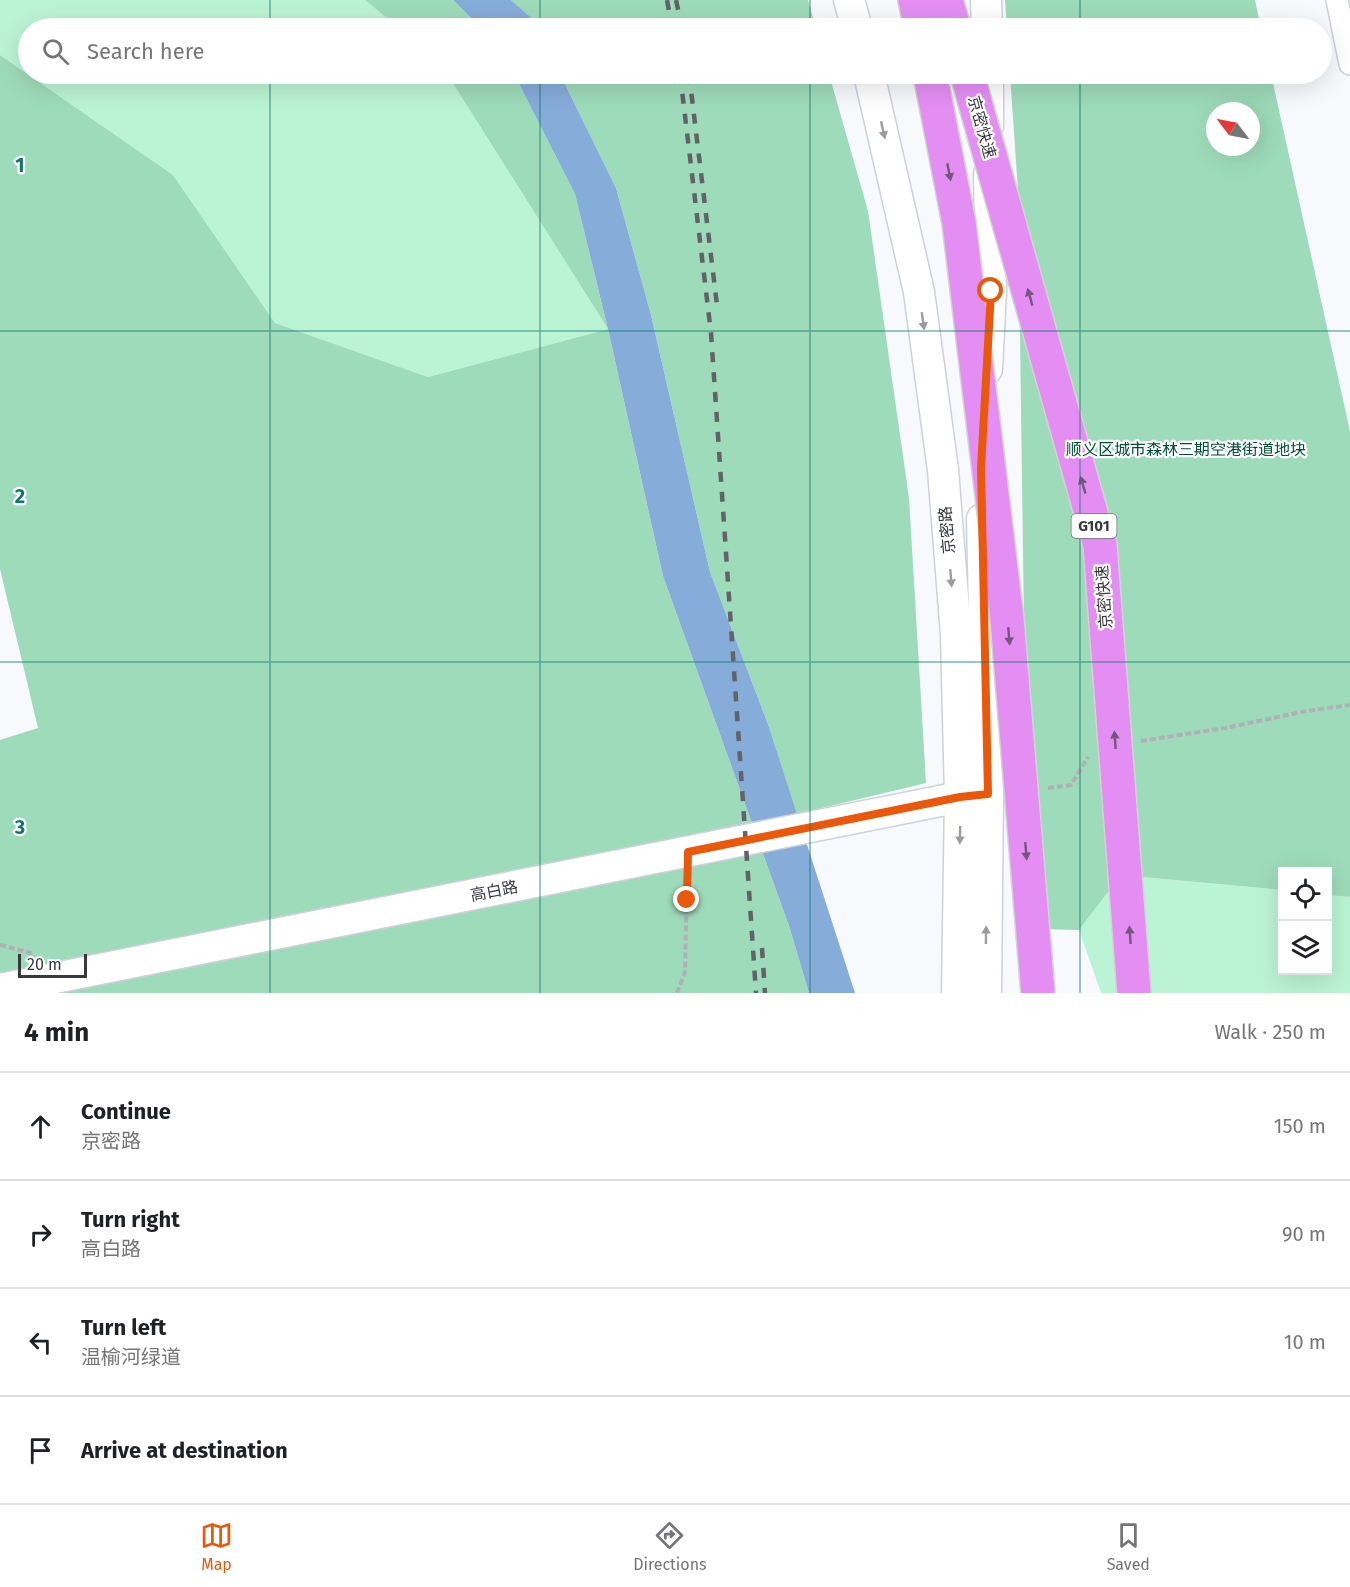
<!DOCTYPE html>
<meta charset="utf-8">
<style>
:root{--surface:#fff;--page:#f2f2f2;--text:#202124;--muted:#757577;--line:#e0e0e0;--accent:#ea580c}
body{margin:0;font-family:"Fira Sans","Noto Sans SC",sans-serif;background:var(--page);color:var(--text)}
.controls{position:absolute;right:18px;bottom:18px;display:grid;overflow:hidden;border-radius:0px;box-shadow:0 6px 24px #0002}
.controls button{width:54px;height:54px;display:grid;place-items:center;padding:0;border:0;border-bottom:2px solid var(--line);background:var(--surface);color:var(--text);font:30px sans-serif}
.compass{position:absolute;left:1206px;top:102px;width:54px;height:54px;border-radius:50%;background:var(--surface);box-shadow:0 6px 24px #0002;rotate:302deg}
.scale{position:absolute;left:18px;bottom:15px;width:69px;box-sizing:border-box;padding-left:6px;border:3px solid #37393d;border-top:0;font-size:16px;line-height:21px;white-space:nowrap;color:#37393d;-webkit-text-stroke:4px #fff;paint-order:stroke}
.stop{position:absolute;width:18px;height:18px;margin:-14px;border:4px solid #ea580c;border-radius:50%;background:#fff}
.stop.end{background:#ea580c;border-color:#fff;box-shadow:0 2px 6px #0008}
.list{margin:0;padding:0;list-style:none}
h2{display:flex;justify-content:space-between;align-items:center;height:78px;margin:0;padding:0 24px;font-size:26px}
h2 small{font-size:20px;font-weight:400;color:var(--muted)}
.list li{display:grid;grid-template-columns:39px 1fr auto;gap:18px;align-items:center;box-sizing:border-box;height:108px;padding:0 24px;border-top:2px solid var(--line)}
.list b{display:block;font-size:22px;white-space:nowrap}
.list p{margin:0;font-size:20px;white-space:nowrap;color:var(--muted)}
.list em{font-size:20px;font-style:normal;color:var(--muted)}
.icon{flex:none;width:33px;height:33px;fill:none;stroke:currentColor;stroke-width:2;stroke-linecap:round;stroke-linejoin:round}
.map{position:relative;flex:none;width:1350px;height:993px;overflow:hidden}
.search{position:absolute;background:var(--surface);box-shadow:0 6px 24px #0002;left:18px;right:18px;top:18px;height:66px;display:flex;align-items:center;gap:15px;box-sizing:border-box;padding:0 21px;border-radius:33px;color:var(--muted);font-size:22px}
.sheet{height:510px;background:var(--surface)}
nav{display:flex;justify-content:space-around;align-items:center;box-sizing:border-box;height:84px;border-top:2px solid var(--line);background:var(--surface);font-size:16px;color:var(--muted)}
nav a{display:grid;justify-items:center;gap:3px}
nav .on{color:var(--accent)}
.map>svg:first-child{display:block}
</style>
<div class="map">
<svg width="1350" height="993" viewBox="0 0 1350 993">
<rect width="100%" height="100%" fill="#f7f9fd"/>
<g fill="#bbf4d4">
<path d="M0 0H365L399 28H28V74H447L608 329 428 377 275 323 173 175 0 55Z"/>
<path d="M1121 875 1282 890V970H1328V895L1350 897V993H1101L1079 930Z"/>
</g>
<g fill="#9edbba" fill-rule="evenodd">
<path d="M365 0H453L481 28H399Z"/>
<path d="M511 0H808L816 28H538L534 20Z"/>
<path d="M1005 0H1255L1261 28H1007Z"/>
<path d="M0 55 173 175 275 323 428 377 608 329 447 74H514L575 194 608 329 663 576 789 926 809 993H0V740L38 728 0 569Z"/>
<path d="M560 74H829L868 211 909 498 926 783 797 814 769 727 710 572 651 315 616 188Z"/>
<path d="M1010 74H1271L1350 431V897L1328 895V872H1282V890L1121 875 1079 930 1041 929 1024 625 1018 191ZM1215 111H1251V147H1215Z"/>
</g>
<g fill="#86acda">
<path d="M453 0H511L534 20 538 28H481Z"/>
<path d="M514 74H560L616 188 651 315 710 572 769 727 855 993H809L789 926 663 576 608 329 575 194Z"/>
</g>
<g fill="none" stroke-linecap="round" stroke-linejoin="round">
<g stroke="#cdd1db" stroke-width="24">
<path id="street" d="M1337 0 1350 64"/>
</g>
<g stroke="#cdd1db" stroke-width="33">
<g id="secondary">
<path d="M849 0 857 28"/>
<path d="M986 0 987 28"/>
<path d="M869 74 919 292 943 470 956 635 960 797 957 993"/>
<path d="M988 74V126"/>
<path d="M987 369 991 291 989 174"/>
<path d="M982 519 988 794 986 993"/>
<path d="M0 989 960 797 988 794"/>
</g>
</g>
<g stroke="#d3d3d4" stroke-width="36">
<g id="highway">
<path d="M915 0 921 28"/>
<path d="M946 0 954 28"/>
</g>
</g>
<g stroke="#afb1b5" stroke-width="4" stroke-dasharray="6 3" stroke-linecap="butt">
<path d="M1141 741 1225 728 1307 711 1350 705"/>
<path d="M1048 788 1071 785 1088 757"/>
<path d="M0 945 35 954"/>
<path d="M677 993 685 972 687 876"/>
</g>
<use href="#street" stroke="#fff" stroke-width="21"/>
<use href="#secondary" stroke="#fff" stroke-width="30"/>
<use href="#highway" stroke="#e48ef4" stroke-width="33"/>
<g stroke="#616367" stroke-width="4.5" stroke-dasharray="10 10" stroke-linecap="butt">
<path d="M667 0 672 28"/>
<path d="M676 0 682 28"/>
<path d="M680 74 711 333 756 993"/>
<path d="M689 74 717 305"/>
<path d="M762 948 765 993"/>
</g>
<g stroke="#d3d3d4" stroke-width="36" stroke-linecap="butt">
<g id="highway-bridge">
<path d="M930 74 959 223 1007 619 1038 993"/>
<path d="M967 74 1100 545 1134 993"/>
</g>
</g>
<use href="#highway-bridge" stroke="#e48ef4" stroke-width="33"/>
</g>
<defs><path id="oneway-solid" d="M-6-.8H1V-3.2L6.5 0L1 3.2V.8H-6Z" transform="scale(1.5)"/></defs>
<g fill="#9b9c9e">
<use href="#oneway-solid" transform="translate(883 130) rotate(77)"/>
<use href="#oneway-solid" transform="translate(923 321) rotate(82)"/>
<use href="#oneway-solid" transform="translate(951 578) rotate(85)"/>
<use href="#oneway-solid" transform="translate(960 835) rotate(91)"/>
<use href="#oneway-solid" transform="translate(986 935) rotate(-89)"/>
</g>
<g fill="#74577d">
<use href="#oneway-solid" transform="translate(949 172) rotate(79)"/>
<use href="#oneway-solid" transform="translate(1030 297) rotate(-106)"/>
<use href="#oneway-solid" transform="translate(1083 485) rotate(-106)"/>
<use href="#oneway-solid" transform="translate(1009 636) rotate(85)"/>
<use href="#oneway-solid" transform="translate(1115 740) rotate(-94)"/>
<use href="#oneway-solid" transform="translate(1026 851) rotate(85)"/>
<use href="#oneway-solid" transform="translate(1130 935) rotate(-94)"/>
</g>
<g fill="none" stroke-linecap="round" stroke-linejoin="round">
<path stroke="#ea580c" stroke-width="8" d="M687 900 688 852 960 797 988 794 981 468 991 291"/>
</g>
<path fill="none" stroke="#0f766e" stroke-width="1.5" stroke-opacity="0.55" d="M270 0V28M540 0V28M810 0V28M1080 0V28M270 74V993M540 74V993M810 74V993M1080 74V993M0 331H1350M0 662H1350"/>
<g text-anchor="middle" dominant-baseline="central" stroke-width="4.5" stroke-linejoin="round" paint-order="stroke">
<rect fill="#fff" stroke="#737477" stroke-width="1.5" x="1071.5" y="514" width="45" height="24" rx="4.5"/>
<g font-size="15" font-weight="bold" fill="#37393d">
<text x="1094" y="526">G101</text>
</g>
<g font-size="16" fill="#37393d" stroke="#fff">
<text transform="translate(982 127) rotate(74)">京密快速</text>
<text transform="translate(947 530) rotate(-95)">京密路</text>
<text transform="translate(1104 597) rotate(-94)">京密快速</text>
<text transform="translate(494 891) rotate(-11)">高白路</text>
</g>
<g font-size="16" fill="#005032" stroke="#fff">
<text x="1186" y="449">顺义区城市森林三期空港街道地块</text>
</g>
</g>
<g font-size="20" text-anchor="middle" font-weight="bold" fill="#0f766e" stroke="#fff" stroke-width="4.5" stroke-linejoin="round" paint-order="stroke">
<text x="20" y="172">1</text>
<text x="20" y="503">2</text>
<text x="20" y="834">3</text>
</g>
</svg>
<div class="controls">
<button><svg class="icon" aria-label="locate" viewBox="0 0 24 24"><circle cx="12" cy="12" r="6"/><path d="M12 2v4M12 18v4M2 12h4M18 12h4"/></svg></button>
<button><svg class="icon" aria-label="layers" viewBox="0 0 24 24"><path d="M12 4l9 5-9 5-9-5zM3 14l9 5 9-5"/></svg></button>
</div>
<svg class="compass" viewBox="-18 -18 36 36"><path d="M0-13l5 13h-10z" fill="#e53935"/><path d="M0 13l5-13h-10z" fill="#757577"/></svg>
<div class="scale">20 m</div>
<div class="stop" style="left:991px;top:291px"></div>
<div class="stop end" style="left:687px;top:900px"></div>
<div class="search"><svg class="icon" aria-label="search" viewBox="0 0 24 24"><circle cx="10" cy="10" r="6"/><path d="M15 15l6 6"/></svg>Search here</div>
</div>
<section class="sheet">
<h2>4 min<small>Walk · 250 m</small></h2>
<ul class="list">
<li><svg class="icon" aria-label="ahead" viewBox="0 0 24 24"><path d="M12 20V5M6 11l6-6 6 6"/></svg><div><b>Continue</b><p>京密路</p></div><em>150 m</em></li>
<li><svg class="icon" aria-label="right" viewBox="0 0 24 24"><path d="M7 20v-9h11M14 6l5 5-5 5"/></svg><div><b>Turn right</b><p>高白路</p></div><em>90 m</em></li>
<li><svg class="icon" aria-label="left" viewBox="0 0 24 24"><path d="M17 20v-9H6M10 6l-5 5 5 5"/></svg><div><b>Turn left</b><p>温榆河绿道</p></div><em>10 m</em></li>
<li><svg class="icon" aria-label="arrive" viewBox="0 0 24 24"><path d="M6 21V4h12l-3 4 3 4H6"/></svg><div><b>Arrive at destination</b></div></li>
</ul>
</section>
<nav>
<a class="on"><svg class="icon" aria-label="map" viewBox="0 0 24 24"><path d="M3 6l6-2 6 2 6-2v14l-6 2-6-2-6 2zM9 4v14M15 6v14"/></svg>Map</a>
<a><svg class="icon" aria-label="directions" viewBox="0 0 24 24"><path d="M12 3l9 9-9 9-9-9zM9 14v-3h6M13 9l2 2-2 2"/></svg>Directions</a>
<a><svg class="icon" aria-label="saved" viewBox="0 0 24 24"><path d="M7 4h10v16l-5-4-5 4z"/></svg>Saved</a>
</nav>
